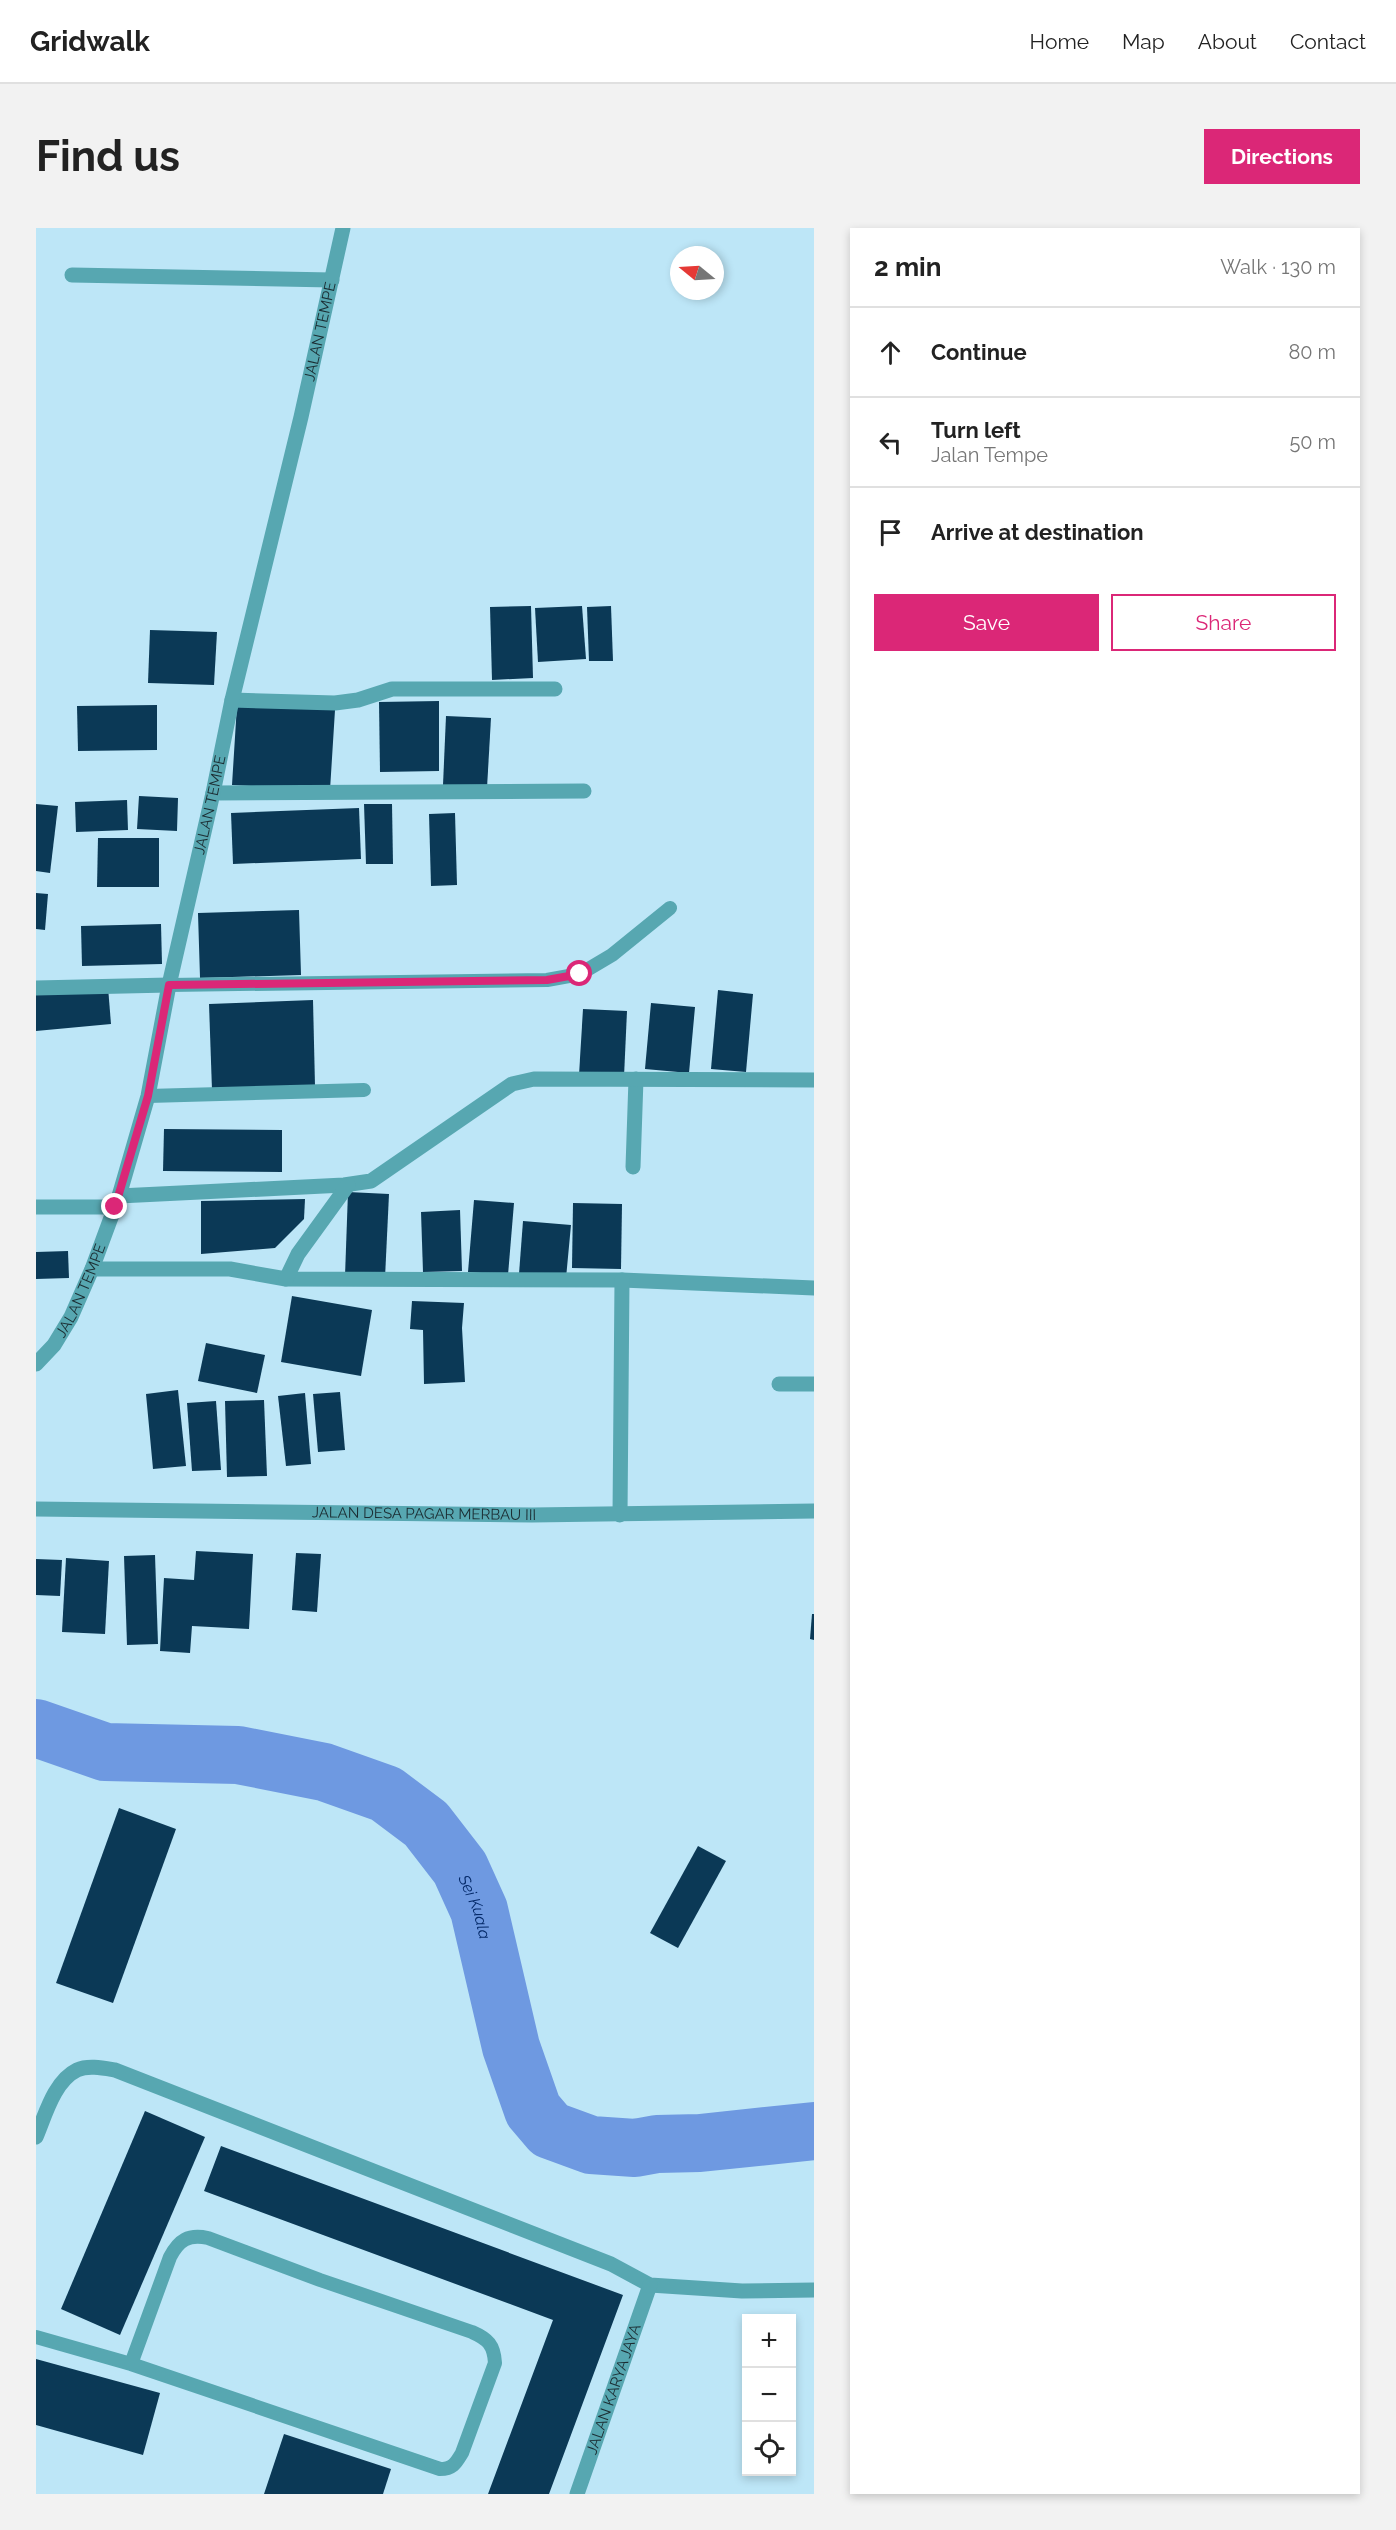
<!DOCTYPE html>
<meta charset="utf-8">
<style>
:root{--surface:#fff;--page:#f2f2f2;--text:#222;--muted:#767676;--line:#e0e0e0;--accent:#db2777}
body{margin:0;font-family:Raleway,sans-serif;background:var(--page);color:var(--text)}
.controls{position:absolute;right:18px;bottom:18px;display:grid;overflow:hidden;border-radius:0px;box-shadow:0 3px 9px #0003}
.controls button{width:54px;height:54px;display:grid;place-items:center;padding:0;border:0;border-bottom:2px solid var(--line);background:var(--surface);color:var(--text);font:30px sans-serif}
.compass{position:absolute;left:634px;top:18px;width:54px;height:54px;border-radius:50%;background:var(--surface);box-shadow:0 3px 9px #0003;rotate:288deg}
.stop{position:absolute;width:18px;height:18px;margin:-14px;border:4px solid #db2777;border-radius:50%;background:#fff}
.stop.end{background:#db2777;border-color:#fff;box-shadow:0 2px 6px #0008}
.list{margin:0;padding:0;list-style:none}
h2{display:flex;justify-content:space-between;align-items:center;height:78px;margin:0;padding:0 24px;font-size:26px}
h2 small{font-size:20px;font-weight:400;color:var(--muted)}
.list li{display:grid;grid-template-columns:39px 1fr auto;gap:18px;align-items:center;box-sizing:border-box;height:90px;padding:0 24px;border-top:2px solid var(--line)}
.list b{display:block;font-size:22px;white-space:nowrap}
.list p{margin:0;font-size:20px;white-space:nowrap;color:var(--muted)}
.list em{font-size:20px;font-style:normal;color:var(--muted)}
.actions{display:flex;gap:12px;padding:18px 24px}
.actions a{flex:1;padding:14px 0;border:2px solid var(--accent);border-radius:0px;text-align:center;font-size:21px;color:var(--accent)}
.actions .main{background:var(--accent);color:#fff}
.icon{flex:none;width:33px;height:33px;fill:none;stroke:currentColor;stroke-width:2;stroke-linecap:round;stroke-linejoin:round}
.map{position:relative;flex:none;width:778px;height:2266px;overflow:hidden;border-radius:0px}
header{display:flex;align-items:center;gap:36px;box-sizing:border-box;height:84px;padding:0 30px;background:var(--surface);border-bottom:2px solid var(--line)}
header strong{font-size:28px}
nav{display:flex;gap:33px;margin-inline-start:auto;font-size:21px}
.intro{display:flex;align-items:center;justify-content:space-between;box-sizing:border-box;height:144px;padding:0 36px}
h1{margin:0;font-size:42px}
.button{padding:15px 27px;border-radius:0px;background:var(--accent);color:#fff;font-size:21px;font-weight:700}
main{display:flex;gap:36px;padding:0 36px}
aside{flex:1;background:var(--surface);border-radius:0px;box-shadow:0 3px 9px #0003}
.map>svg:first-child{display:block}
</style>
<header>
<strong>Gridwalk</strong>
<nav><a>Home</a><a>Map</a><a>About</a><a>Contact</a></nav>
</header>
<div class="intro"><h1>Find us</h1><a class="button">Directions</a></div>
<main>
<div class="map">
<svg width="778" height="2266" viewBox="0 0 778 2266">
<rect width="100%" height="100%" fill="#bde6f7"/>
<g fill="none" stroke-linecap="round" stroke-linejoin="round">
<path stroke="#6e99e1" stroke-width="58" id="s1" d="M0 1500 69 1524 202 1527 288 1544 350 1566 390 1596 424 1640 443 1682 475 1819 497 1882 514 1902 555 1917 599 1920 621 1916 664 1915 778 1903"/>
</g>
<g fill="#0b3956">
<path d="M495 378 497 450 456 452 454 379Z"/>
<path d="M546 378 550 431 502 434 499 380Z"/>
<path d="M575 378 577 433H553L551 379Z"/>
<path d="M114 402 181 404 178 457 112 455Z"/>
<path d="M403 473V543L344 544 343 474Z"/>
<path d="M121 477V522L42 523 41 478Z"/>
<path d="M201 477 299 482 294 562 196 557Z"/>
<path d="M410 488 455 490 451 560 407 557Z"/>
<path d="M103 568 142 570 141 603 101 601Z"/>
<path d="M91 572 92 602 40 604 39 574Z"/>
<path d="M0 576 22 578 14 645 0 643Z"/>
<path d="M328 576H356L357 636H330Z"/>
<path d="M323 580 325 631 197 636 195 585Z"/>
<path d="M419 585 421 657 395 658 393 586Z"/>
<path d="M62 610H123V659H61Z"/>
<path d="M0 665 12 666 9 702 0 701Z"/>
<path d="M263 682 265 747 164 750 162 685Z"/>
<path d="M125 696 126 736 46 738 45 698Z"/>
<path d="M72 759 75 796 0 803V766Z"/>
<path d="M682 762 717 766 710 844 675 841Z"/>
<path d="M277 772 279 858 176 862 173 776Z"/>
<path d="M615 775 659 779 653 845 609 841Z"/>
<path d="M547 781 591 783 588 849 543 847Z"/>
<path d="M128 901 246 902V944L127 943Z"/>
<path d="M312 964 353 966 349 1050 309 1048Z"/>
<path d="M269 971 268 991 239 1020 165 1026V973Z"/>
<path d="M438 972 478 975 472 1047 432 1044Z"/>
<path d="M537 975 586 976 585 1041 536 1040Z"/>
<path d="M424 982 426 1043 387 1044 385 984Z"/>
<path d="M487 993 535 997 530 1050 483 1046Z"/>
<path d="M32 1023 33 1050 0 1051V1024Z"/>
<path d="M256 1068 336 1082 325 1148 245 1134Z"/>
<path d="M376 1073 428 1075 426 1100 429 1154 388 1156 387 1102 374 1101Z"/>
<path d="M170 1115 229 1127 221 1165 162 1153Z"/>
<path d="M142 1162 150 1238 117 1241 110 1166Z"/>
<path d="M304 1164 309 1222 282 1224 277 1166Z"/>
<path d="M269 1165 275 1236 250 1238 242 1168Z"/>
<path d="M228 1172 231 1248 191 1249 189 1173Z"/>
<path d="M180 1173 185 1242 156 1243 151 1175Z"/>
<path d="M160 1323 217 1326 213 1401 156 1398 154 1425 124 1423 128 1350 158 1352Z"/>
<path d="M260 1325 285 1326 281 1384 256 1382Z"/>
<path d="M119 1327 122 1416 91 1417 88 1328Z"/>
<path d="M30 1330 73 1333 69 1406 26 1404Z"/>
<path d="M0 1331 26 1332 24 1368 0 1367Z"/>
<path d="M776 1386H778V1412L774 1411Z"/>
<path d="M83 1580 140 1601 77 1775 20 1755Z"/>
<path d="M662 1618 690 1633 642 1720 614 1705Z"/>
<path d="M109 1883 169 1909 84 2107 25 2081Z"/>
<path d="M185 1918 587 2067 513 2266H452L517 2092 168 1963Z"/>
<path d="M0 2131 124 2165 107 2227 0 2197Z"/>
<path d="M248 2206 355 2241 347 2266H228Z"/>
</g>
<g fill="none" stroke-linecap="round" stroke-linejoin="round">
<g stroke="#57a7b1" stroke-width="14">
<path d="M133 757 511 752 544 746 576 727 634 680"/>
<path d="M112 868 328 862"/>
<path d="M0 2109 95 2136 404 2241C417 2241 420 2235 426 2225L459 2135C458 2117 452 2111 436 2104L284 2052 172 2010C152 2006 143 2012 134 2029L95 2136"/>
</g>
<g stroke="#57a7b1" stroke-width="15">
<path d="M36 47 296 52"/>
<path d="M196 472 299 475 322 472 356 461H519"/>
<path d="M177 565 548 563"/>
<path d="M0 760 133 757"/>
<path d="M597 939 600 851"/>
<path d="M83 968 308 957 335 953 476 856 498 851 778 852"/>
<path d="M0 979H79"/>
<path d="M56 1041H194L250 1051 586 1052 778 1060"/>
<path d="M250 1051 262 1026 312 957"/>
<path id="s2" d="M0 1136 18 1117 35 1089 56 1041 83 968 112 868 133 757 177 565 196 472 265 189 307 0"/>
<path d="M743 1156H778"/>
<path d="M584 1287 586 1052"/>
<path d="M0 1909C9 1888 18 1853 41 1842 52 1837 67 1840 79 1842L575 2036 614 2057 706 2063 778 2062"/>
<path id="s3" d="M541 2266 614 2057"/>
</g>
<path stroke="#57a7b1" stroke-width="15" id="s4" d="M0 1281 496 1287 778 1283"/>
</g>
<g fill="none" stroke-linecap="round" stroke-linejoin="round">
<path stroke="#db2777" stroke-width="8" d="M79 979 112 868 133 757 511 752 544 746"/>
</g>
<g text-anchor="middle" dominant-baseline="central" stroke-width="6" stroke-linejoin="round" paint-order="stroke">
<g font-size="15" fill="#1b2c32" stroke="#d8f1fb">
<text stroke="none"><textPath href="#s2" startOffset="1077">JALAN TEMPE</textPath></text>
<text stroke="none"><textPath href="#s2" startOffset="591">JALAN TEMPE</textPath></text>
<text stroke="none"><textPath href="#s2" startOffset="87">JALAN TEMPE</textPath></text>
<text stroke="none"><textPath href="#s4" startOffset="388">JALAN DESA PAGAR MERBAU III</textPath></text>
<text stroke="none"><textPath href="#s3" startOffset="111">JALAN KARYA JAYA</textPath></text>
</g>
<g font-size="16" font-style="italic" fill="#042968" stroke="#d8f1fb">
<text stroke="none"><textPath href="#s1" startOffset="507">Sei Kuala</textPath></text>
</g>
</g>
</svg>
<div class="controls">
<button>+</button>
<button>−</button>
<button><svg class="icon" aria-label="locate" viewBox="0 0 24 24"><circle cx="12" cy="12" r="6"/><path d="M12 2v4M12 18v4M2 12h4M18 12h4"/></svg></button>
</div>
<svg class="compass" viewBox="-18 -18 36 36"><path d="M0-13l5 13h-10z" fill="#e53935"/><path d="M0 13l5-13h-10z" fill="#767676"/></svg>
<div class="stop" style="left:544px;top:746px"></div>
<div class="stop end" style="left:79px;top:979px"></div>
</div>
<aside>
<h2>2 min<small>Walk · 130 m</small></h2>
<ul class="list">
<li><svg class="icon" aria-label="ahead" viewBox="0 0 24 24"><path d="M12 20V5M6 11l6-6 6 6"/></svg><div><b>Continue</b></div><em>80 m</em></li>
<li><svg class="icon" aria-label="left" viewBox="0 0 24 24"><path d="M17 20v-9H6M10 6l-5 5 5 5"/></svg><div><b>Turn left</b><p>Jalan Tempe</p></div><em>50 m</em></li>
<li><svg class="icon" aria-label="arrive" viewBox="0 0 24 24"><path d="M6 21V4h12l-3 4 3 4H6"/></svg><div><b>Arrive at destination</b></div></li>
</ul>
<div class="actions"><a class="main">Save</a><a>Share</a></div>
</aside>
</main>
